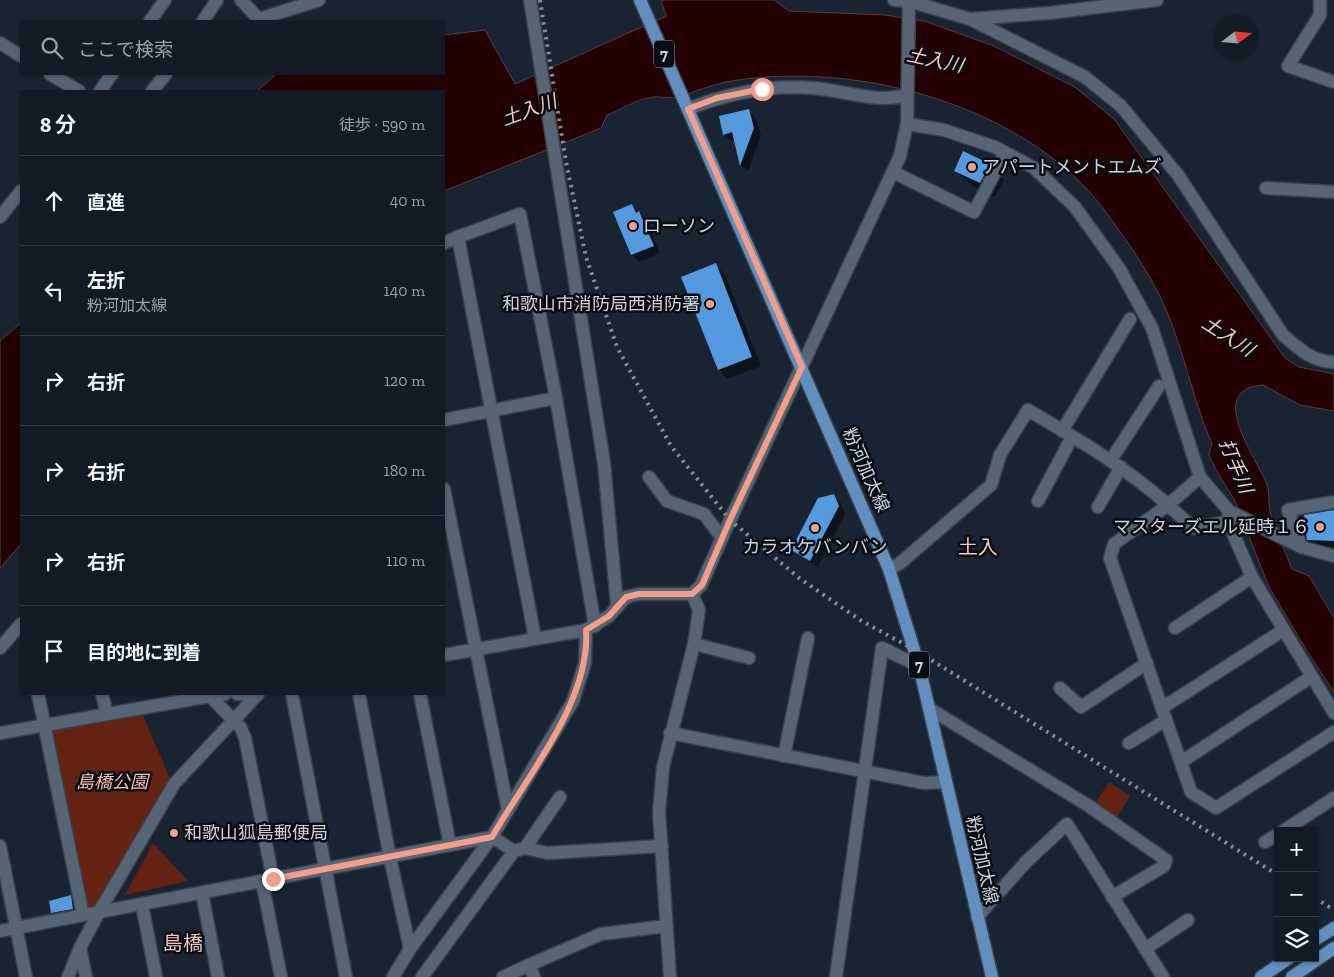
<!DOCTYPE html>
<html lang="ja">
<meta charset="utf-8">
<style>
:root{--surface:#121b25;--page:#1f2832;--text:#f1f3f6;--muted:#9ca1a7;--line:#313942}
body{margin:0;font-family:"Zilla Slab","Noto Sans JP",serif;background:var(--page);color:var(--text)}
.controls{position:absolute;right:15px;bottom:15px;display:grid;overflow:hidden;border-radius:0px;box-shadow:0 1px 4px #0004}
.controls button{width:45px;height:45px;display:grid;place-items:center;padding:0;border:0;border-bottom:1px solid var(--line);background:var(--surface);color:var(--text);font:25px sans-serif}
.compass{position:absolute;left:1214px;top:15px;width:45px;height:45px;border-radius:50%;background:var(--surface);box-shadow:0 1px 4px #0004;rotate:74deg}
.stop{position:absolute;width:15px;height:15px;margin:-11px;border:4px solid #f49e86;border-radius:50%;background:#fff}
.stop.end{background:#f49e86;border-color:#fff;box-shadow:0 1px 5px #0008}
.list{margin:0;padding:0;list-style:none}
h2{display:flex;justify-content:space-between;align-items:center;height:65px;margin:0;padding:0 20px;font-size:21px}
h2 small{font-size:16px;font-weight:400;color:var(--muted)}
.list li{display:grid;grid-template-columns:32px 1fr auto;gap:15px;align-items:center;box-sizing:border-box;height:90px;padding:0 20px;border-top:1px solid var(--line)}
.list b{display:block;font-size:19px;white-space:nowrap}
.list p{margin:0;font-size:16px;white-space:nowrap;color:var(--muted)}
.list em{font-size:16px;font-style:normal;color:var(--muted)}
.icon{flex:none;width:28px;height:28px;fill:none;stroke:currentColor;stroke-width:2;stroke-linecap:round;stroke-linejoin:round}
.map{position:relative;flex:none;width:1334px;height:977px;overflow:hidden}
.search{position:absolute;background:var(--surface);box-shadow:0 1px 4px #0004;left:20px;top:20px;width:425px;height:55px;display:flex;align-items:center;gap:12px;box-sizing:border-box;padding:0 18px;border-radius:0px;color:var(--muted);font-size:19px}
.panel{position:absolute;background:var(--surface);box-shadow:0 1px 4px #0004;left:20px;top:90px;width:425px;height:605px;border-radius:0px}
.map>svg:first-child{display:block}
</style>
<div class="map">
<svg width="1334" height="977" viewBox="0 0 1334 977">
<rect width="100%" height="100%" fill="#182431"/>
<g fill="#632310">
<path d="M140 708 173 786 99 912 83 915 45 725Z"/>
<path d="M1109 782 1130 796 1116 819 1094 805Z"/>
<path d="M153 843 188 881 125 895Z"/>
</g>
<g fill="#240000" stroke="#563f42">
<path d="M661 0H774L789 11 885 15 924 21 994 46 1076 88 1114 119 1285 358 1299 367 1334 374V411L1300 405 1263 385C1204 389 1257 458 1267 485 1270 493 1268 503 1270 511 1274 530 1285 550 1292 569L1309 576 1334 618V692L1307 651 1269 587 1235 501 1216 470 1209 455 1212 444C1193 400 1184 351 1165 307 1152 276 1123 235 1103 208 1024 106 862 62 738 80 717 82 696 92 676 97 667 99 657 95 648 98 634 101 620 110 607 115L601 128 444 191V91H257L276 74H444V35L485 30 515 84 666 16Z"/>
<path d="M21 323V544L0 568V341Z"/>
</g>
<g fill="#0007" fill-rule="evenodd">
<path d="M749 111 756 118 761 136 748 171 741 165 735 140 731 141 724 134ZM738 131 727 135V132Z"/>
<path d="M989 165 1004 180 995 197 971 185 956 171Z"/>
<path d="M632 205 646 220 660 253 640 262 632 255 615 213Z"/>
<path d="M715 265 725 275 761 366 728 379 719 369Z"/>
<path d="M834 496 841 503 845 514 818 567 793 549Z"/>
<path d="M1334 512V556L1323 555 1308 540Z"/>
<path d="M70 897 75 901 77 913 57 917 53 912Z"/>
</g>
<g fill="#5599df">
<path d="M749 109 754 128 740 166 732 132 723 135 719 116Z"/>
<path d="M963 151 990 164 980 183 954 171Z"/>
<path d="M632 204 636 213 639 211 654 246 631 255 613 212Z"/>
<path d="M716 263 752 357 718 370 681 277Z"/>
<path d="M834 494 839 506 810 561 791 550 818 498Z"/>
<path d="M1334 510V541L1307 540 1304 515Z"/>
<path d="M71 895 73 909 51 913 49 901Z"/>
</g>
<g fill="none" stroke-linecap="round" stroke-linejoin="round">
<g stroke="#38404c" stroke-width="15">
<g id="minor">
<path d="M241 0 259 19 319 0"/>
<path d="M530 0 604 463 617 605"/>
<path d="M894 0 909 1 970 19 1049 13 1157 0"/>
<path d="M1320 0V15L1288 66 1334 82"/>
<path d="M970 19 1085 77 1121 106 1178 175 1283 335C1299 349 1313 362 1334 362"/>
<path d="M150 21 165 0"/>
<path d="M203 21 217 0"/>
<path d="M0 43 21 56"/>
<path d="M50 74 79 91"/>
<path d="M100 91 112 74"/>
<path d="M152 91 166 74"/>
<path d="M688 109C728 93 770 85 812 88 844 90 875 104 907 95"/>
<path d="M907 124 944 130 995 147 1034 168 1075 207 1119 268 1152 328 1200 477 1229 511 1301 547 1334 556"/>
<path d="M893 172 974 212 1005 153"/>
<path d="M1266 188 1334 192"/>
<path d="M0 217 21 191"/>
<path d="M444 243 458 237"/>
<path d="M444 420 556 398 595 626"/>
<path d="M1062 431 1130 319"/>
<path d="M1111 460 1159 386"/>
<path d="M649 477 667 501 704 514 722 538"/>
<path d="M444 489 508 810"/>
<path d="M1038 501 1072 437"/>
<path d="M1098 507 1121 467"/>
<path d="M1229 511 1228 522 1193 528 1168 505 1114 544 1110 558 1191 792 1216 808 1334 732"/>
<path d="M1228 522 1252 577 1334 713"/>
<path d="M1301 547 1288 510 1334 502"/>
<path d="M889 569 899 564 991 485 1000 455 1028 410C1077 439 1126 467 1168 505L1200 477"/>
<path d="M1175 628 1252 577"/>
<path d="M535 638 458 237 520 214 556 398"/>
<path d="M694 644 749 658"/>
<path d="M0 648 21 624"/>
<path d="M444 655 586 630 609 616 626 597 639 594H692L701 585 730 520 900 156 907 124 909 0"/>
<path d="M1060 688 1081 707 1147 663"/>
<path d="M38 694 83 915"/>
<path d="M102 694 107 714"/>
<path d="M225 694 210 696 241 728 245 738 273 879"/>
<path d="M237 694 255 695"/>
<path d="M292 694 346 977"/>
<path d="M359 694 390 858 410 949"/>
<path d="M420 694 450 845"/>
<path d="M1162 708 1282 631"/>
<path d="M930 709 1089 806 1166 860 1164 866 1112 897"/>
<path d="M0 733 210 696"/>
<path d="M670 733 924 783 946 782"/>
<path d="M1129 743 1166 720"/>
<path d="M784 756 808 638"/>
<path d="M1181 762 1311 677"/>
<path d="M1283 831 1334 798"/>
<path d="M1265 842 1278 834"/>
<path d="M0 846 26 977"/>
<path d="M525 848 547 853 662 846"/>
<path d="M262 881 281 977"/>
<path d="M202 893 218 977"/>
<path d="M142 905 156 977"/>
<path d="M977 917 1026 862 1067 824 1163 977"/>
<path d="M0 931 492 837 514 851 525 848 560 797"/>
<path d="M80 948 86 977"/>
<path d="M1145 949 1188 920"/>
<path d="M68 977 80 948 99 912 174 784 258 694"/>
<path d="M393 977 410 949 492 837 573 701 585 663 586 630"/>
<path d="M422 977 514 851"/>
<path d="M503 977 529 965"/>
<path d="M534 977 529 965 601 934 667 926"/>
<path d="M670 977 659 812 663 767 694 644 699 610 692 594"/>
<path d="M836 977 882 648 919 666"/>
</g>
</g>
<g stroke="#38404c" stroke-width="15">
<g id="major">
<path d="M640 0 889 569 919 666 992 977"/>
<path d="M1315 940 1334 928"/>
<path d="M1261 977 1289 958"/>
<path d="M1292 977 1334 948"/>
</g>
</g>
<use href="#minor" stroke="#566474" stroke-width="12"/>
<use href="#major" stroke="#618fbf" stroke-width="12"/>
<g stroke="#848e99" stroke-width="4" stroke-dasharray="2.5 5" stroke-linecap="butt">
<path d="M540 0 566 162 586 257 617 347 671 446 730 520 799 578 860 620 915 650 1278 875"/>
<path d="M1315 898 1334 910"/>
</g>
</g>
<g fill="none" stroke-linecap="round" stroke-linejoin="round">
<path stroke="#f49e86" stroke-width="6" d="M273 879 492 837C526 777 591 701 586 630L609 616 626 597 639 594H692L702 585 730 520 802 367 688 109 717 98 762 89"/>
</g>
<g fill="#f49e86" stroke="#080d13" stroke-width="2">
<circle cx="972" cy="167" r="5"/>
<circle cx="633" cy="226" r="5"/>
<circle cx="710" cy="304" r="5"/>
<circle cx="1320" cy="527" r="5"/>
<circle cx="815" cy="528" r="5"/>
<circle cx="174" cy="833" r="5"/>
</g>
<g text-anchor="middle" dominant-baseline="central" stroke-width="5" stroke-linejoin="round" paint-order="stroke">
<g fill="#080d13" stroke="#9098a0" stroke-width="1">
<rect x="654" y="40.5" width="20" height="27" rx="4"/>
<rect x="909" y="651.5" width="20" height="27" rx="4"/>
</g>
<g font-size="16" font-weight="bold" fill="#cbd3dc">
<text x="664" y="54">7</text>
<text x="919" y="665">7</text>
</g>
<g font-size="18" fill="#cbd3dc" stroke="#080d13" text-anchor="start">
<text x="982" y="167">アパートメントエムズ</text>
<text x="643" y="226">ローソン</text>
<text x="700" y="304" text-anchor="end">和歌山市消防局西消防署</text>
<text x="1310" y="527" text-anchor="end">マスターズエル延時１６</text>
<text x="815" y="547" text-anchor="middle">カラオケバンバン</text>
<text x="184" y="833">和歌山狐島郵便局</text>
</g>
<g font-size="18" fill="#cbd3dc" stroke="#080d13">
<text transform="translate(866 470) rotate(66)">粉河加太線</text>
<text transform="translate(982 860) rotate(77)">粉河加太線</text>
</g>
<g font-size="18" font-style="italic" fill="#f3c0b1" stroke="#080d13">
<text x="112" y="782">島橋公園</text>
</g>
<g font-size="19" font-style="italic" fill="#fdc9bb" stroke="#080d13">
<text transform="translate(935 60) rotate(12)">土入川</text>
<text transform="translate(529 110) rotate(-20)">土入川</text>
<text transform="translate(1228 336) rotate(33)">土入川</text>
<text transform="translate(1236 466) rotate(67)">打手川</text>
</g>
<g font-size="20" fill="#f6c5b7" stroke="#080d13">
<text x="978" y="547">土入</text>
<text x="183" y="943">島橋</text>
</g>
</g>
</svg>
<div class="controls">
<button>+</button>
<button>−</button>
<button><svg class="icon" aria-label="layers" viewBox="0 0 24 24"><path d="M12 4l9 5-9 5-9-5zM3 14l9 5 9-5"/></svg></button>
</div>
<svg class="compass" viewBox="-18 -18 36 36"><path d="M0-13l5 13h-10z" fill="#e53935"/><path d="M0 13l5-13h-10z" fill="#9ca1a7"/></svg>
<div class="stop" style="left:762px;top:89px"></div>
<div class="stop end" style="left:273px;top:879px"></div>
<div class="search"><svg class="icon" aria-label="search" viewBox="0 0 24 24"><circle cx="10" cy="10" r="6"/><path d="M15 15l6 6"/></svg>ここで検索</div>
<section class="panel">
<h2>8 分<small>徒歩 · 590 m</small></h2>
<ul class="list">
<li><svg class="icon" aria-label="ahead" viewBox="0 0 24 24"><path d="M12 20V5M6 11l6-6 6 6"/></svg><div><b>直進</b></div><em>40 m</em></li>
<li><svg class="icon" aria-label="left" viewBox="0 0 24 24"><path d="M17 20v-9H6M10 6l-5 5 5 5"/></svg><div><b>左折</b><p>粉河加太線</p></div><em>140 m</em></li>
<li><svg class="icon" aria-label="right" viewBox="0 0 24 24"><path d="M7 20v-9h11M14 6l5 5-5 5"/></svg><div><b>右折</b></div><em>120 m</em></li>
<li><svg class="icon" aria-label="right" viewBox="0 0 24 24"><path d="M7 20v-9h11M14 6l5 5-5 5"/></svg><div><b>右折</b></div><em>180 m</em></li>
<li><svg class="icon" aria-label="right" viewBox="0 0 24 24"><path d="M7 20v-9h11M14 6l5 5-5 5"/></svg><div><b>右折</b></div><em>110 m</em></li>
<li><svg class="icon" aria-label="arrive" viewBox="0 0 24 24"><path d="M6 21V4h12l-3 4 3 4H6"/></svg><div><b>目的地に到着</b></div></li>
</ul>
</section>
</div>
